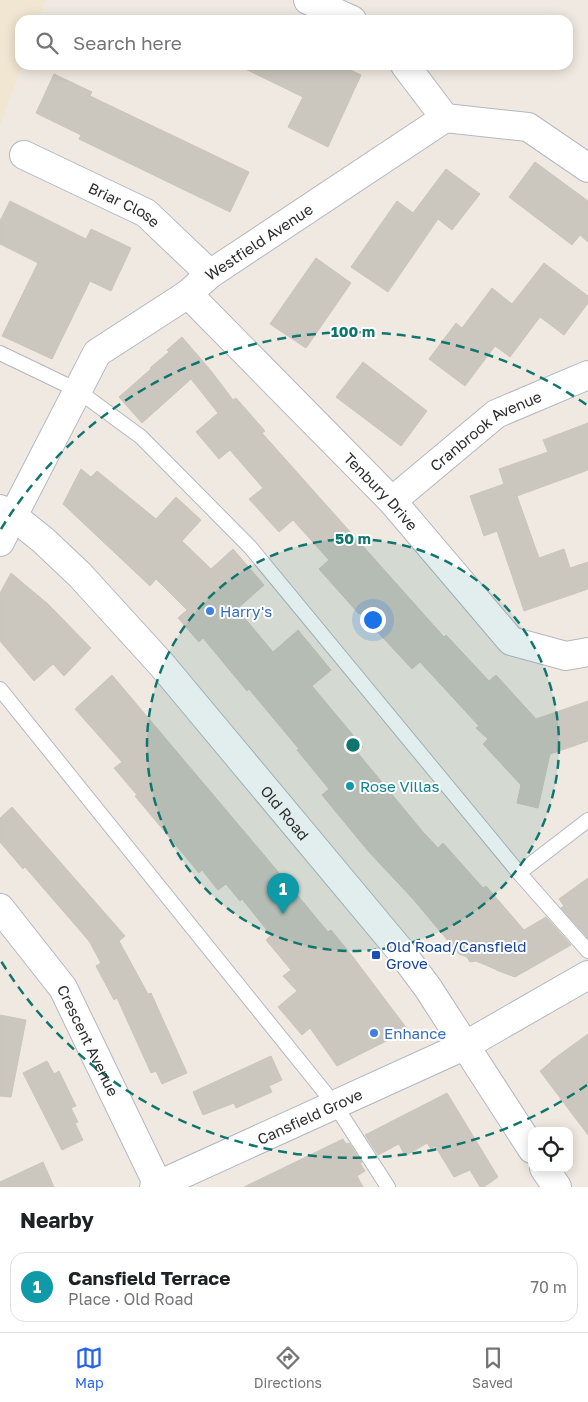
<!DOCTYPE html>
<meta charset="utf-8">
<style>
:root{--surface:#fff;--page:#f6f6f6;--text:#202124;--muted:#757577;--line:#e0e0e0;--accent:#2563eb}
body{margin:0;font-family:"Golos Text",sans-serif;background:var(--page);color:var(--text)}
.controls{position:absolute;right:15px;bottom:15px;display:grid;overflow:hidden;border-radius:10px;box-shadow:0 2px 12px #0003}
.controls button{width:45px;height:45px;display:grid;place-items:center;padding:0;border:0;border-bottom:1px solid var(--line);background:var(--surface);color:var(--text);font:25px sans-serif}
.you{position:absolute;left:372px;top:619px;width:18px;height:18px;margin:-12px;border:4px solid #fff;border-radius:50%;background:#1a73e8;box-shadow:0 0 0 8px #1a73e833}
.badge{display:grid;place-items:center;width:32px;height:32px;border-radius:50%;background:var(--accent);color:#fff;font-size:16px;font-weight:700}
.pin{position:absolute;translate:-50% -41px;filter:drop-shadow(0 1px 2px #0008)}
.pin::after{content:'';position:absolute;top:26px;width:18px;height:15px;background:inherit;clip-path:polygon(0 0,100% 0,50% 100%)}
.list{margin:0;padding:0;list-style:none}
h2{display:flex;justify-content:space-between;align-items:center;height:65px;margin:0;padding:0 20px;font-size:21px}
h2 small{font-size:16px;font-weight:400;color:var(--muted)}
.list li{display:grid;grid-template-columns:32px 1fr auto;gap:15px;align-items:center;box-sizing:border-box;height:70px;margin:0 10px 10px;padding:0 10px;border:1px solid var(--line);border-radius:15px}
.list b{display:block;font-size:19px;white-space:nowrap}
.list p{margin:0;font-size:16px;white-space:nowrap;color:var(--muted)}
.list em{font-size:16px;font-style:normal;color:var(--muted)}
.icon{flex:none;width:28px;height:28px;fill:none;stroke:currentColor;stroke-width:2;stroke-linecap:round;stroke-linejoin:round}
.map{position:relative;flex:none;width:588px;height:1187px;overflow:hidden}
.search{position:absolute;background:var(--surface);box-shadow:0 2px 12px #0003;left:15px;right:15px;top:15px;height:55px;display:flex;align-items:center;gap:12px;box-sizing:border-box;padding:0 18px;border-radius:15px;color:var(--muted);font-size:19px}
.sheet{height:145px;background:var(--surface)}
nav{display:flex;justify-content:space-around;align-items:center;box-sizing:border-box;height:70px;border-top:1px solid var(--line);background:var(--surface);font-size:14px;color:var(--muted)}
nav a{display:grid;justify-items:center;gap:2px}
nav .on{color:var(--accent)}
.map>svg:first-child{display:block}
</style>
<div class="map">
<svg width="588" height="1187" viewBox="0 0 588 1187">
<rect width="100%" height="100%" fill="#efe9e1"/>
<path fill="#f0e6d1" d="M0 0H45L38 20H20V65H22L0 126Z"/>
<g fill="#cbc7bf" stroke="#cbc5ba">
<path d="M237 65H340L361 75 328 147 288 127 303 97Z"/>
<path d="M54 74 92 92 90 96 249 172 230 212 79 139 81 135 36 113Z"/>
<path d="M535 162 588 201V242L580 235 572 245 509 197Z"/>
<path d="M446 169 480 194 452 230 438 219 388 292 351 267 397 201 413 213Z"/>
<path d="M10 201 86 239 91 229 131 248 111 291 90 281 52 359 2 336 38 263 0 244V221Z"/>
<path d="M316 258 351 283 306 348 270 324Z"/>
<path d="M544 263 588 296V303L564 335 540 317 510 357 495 346 465 386 429 359 456 323 462 328 492 288 512 304Z"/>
<path d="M182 337 212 372 233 400 236 398 265 431 262 433 444 637 446 635 489 681 496 675 536 719 588 701V741L550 754 538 808 517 803 521 785 483 744 488 739 476 728 479 726 420 662 412 669 360 613 359 614 319 569 329 560 293 520 279 532 249 499 263 488 230 450 219 459 196 432 218 413 191 379 142 423 119 397 151 369 150 368 169 352 167 350Z"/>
<path d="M363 362 427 411 401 446 336 397Z"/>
<path d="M588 423V470L517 496 539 558 564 549 570 568 588 562V589L524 611 497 531 484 536 470 496 504 484 499 469 548 452 543 440Z"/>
<path d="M81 469 91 477 97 471 156 519 176 497 201 520 182 541 211 569 233 549 264 585 237 609 273 652 298 630 331 670 312 686 363 747 357 752 423 832 438 848 443 843 483 888 486 886 524 930 546 917 571 945 515 977 496 970 495 969 476 961 470 962 467 957 459 954 413 899 369 852 322 795 329 789 297 750 299 749 249 689 247 691 203 638 199 642 178 618 187 610 156 579 150 586 63 504Z"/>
<path d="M11 573 48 604 91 648 64 676 53 664 34 681 0 641V593Z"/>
<path d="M112 675 264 855 328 932 331 930 353 957 408 1030 337 1066 310 1028 302 1035 278 1007 297 991 283 976 291 970 266 940 271 935 242 899 240 901 226 884 218 890 202 870 199 873 135 796 137 795 114 768 122 762 75 709Z"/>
<path d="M12 807 125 936 119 941 148 994 151 993 187 1073 162 1084 156 1071 151 1073 117 998 114 1000 96 966 101 963 89 941 25 867 23 869 0 842V818Z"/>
<path d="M588 878V938L561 908 564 906 559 899Z"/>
<path d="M0 1015 26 1020 11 1097 0 1096Z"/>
<path d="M588 1034V1135L540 1071 551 1062V1061Z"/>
<path d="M271 1056 282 1080 269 1086 272 1092 236 1108 234 1103 203 1115 193 1092Z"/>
<path d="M47 1061 54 1074 59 1071 76 1106 71 1108 78 1122 75 1123 83 1140 62 1150 23 1073Z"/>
<path d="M447 1093 498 1177 484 1187H480L470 1170 454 1177 435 1146 431 1149 427 1143 405 1156 399 1144 378 1155 365 1135Z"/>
<path d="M343 1139 346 1144 349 1143 362 1162 360 1163 365 1171 357 1176 363 1187H244Z"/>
<path d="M43 1162 54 1187H0V1182Z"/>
</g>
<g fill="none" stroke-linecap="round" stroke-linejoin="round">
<g stroke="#b4b7c1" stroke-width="16">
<g id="lane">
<path d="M0 353 77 390 141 437 250 547 519 873 588 951"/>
<path d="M0 689 335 1105 388 1187"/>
<path d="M519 873 588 820"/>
</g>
</g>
<g stroke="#b4b7c1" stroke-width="30">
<g id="street">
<path d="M308 0 352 20"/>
<path d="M405 65 445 118"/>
<path id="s1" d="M24 155 146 213 210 274"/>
<path id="s2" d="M188 294 392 501 511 641 566 656 588 652"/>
<path id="s3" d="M392 501 496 414 588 375"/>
<path id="s4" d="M0 542 13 516 97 353 188 294 210 274 445 118 528 127 588 168"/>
<path id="s5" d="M0 908 63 988 158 1185"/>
</g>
</g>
<g stroke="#b4b7c1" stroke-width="30">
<g id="secondary">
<path id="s6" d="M0 509 13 516 43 540 80 575 162 665 399 949 428 988 532 1149"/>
<path d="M544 1168 557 1187"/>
<path id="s7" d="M154 1187 466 1045 588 975"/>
</g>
</g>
<use href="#lane" stroke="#fff" stroke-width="14"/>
<use href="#street" stroke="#fff" stroke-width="28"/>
<use href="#secondary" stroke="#fff" stroke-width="28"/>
</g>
<circle cx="353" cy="745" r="206" fill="#0f766e" fill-opacity=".12"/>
<g fill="none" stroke="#0f766e" stroke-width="2.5" stroke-dasharray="9 6">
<circle cx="353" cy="745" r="206"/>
<path d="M587 1085A413 413 0 0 1 1 961M1 529A413 413 0 0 1 587 405"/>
</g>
<g fill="#3f7fe0" stroke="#fff" stroke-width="2">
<circle cx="210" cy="611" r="5"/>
<circle cx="374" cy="1033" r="5"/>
</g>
<circle fill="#0f9aa8" stroke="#fff" stroke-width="2" cx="350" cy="786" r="5"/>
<rect fill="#1a4fb4" stroke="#fff" stroke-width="2" x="371" y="950" width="10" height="10" rx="2.5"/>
<g text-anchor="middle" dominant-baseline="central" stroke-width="4" stroke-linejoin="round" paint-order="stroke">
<g font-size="15" fill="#2e2e2e" stroke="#fff">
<text stroke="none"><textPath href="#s1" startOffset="112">Briar Close</textPath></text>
<text stroke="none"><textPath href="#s4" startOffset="409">Westfield Avenue</textPath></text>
<text stroke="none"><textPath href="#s3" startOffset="118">Cranbrook Avenue</textPath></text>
<text stroke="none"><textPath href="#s2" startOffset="276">Tenbury Drive</textPath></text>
<text stroke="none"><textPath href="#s6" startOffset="418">Old Road</textPath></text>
<text stroke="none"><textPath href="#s5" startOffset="160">Crescent Avenue</textPath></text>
<text stroke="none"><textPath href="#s7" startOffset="171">Cansfield Grove</textPath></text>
</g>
<g font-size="15" fill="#366cbe" stroke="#fff" text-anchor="start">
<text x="220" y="611">Harry's</text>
<text x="384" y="1033">Enhance</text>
</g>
<g font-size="15" fill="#0d838f" stroke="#fff" text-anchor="start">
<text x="360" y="786">Rose Villas</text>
</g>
<g font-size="15" fill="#164399" stroke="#fff" text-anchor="start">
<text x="386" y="946">Old Road/Cansfield<tspan x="386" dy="17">Grove</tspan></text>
</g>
</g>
<circle cx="353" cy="745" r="8" fill="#0f766e" stroke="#fff" stroke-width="2.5"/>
<g font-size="15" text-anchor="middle" font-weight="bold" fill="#0f766e" stroke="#fff" stroke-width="4" stroke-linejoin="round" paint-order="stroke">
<text x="353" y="337">100 m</text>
<text x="353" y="544">50 m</text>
</g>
</svg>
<div class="controls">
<button><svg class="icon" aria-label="locate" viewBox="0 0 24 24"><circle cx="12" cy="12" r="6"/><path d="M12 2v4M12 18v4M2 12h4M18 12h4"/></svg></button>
</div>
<div class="you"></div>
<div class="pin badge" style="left:283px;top:914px;background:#0f9aa8">1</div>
<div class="search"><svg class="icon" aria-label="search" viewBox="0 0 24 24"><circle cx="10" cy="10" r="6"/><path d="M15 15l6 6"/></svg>Search here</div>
</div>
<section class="sheet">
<h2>Nearby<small></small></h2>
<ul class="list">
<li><span class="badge" style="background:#0f9aa8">1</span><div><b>Cansfield Terrace</b><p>Place · Old Road</p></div><em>70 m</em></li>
</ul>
</section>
<nav>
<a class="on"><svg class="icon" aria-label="map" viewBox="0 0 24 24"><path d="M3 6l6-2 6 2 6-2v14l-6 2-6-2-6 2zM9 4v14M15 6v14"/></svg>Map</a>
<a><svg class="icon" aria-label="directions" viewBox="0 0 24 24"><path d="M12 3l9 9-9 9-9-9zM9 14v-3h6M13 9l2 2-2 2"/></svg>Directions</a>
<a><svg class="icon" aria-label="saved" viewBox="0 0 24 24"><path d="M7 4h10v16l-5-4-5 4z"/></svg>Saved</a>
</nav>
